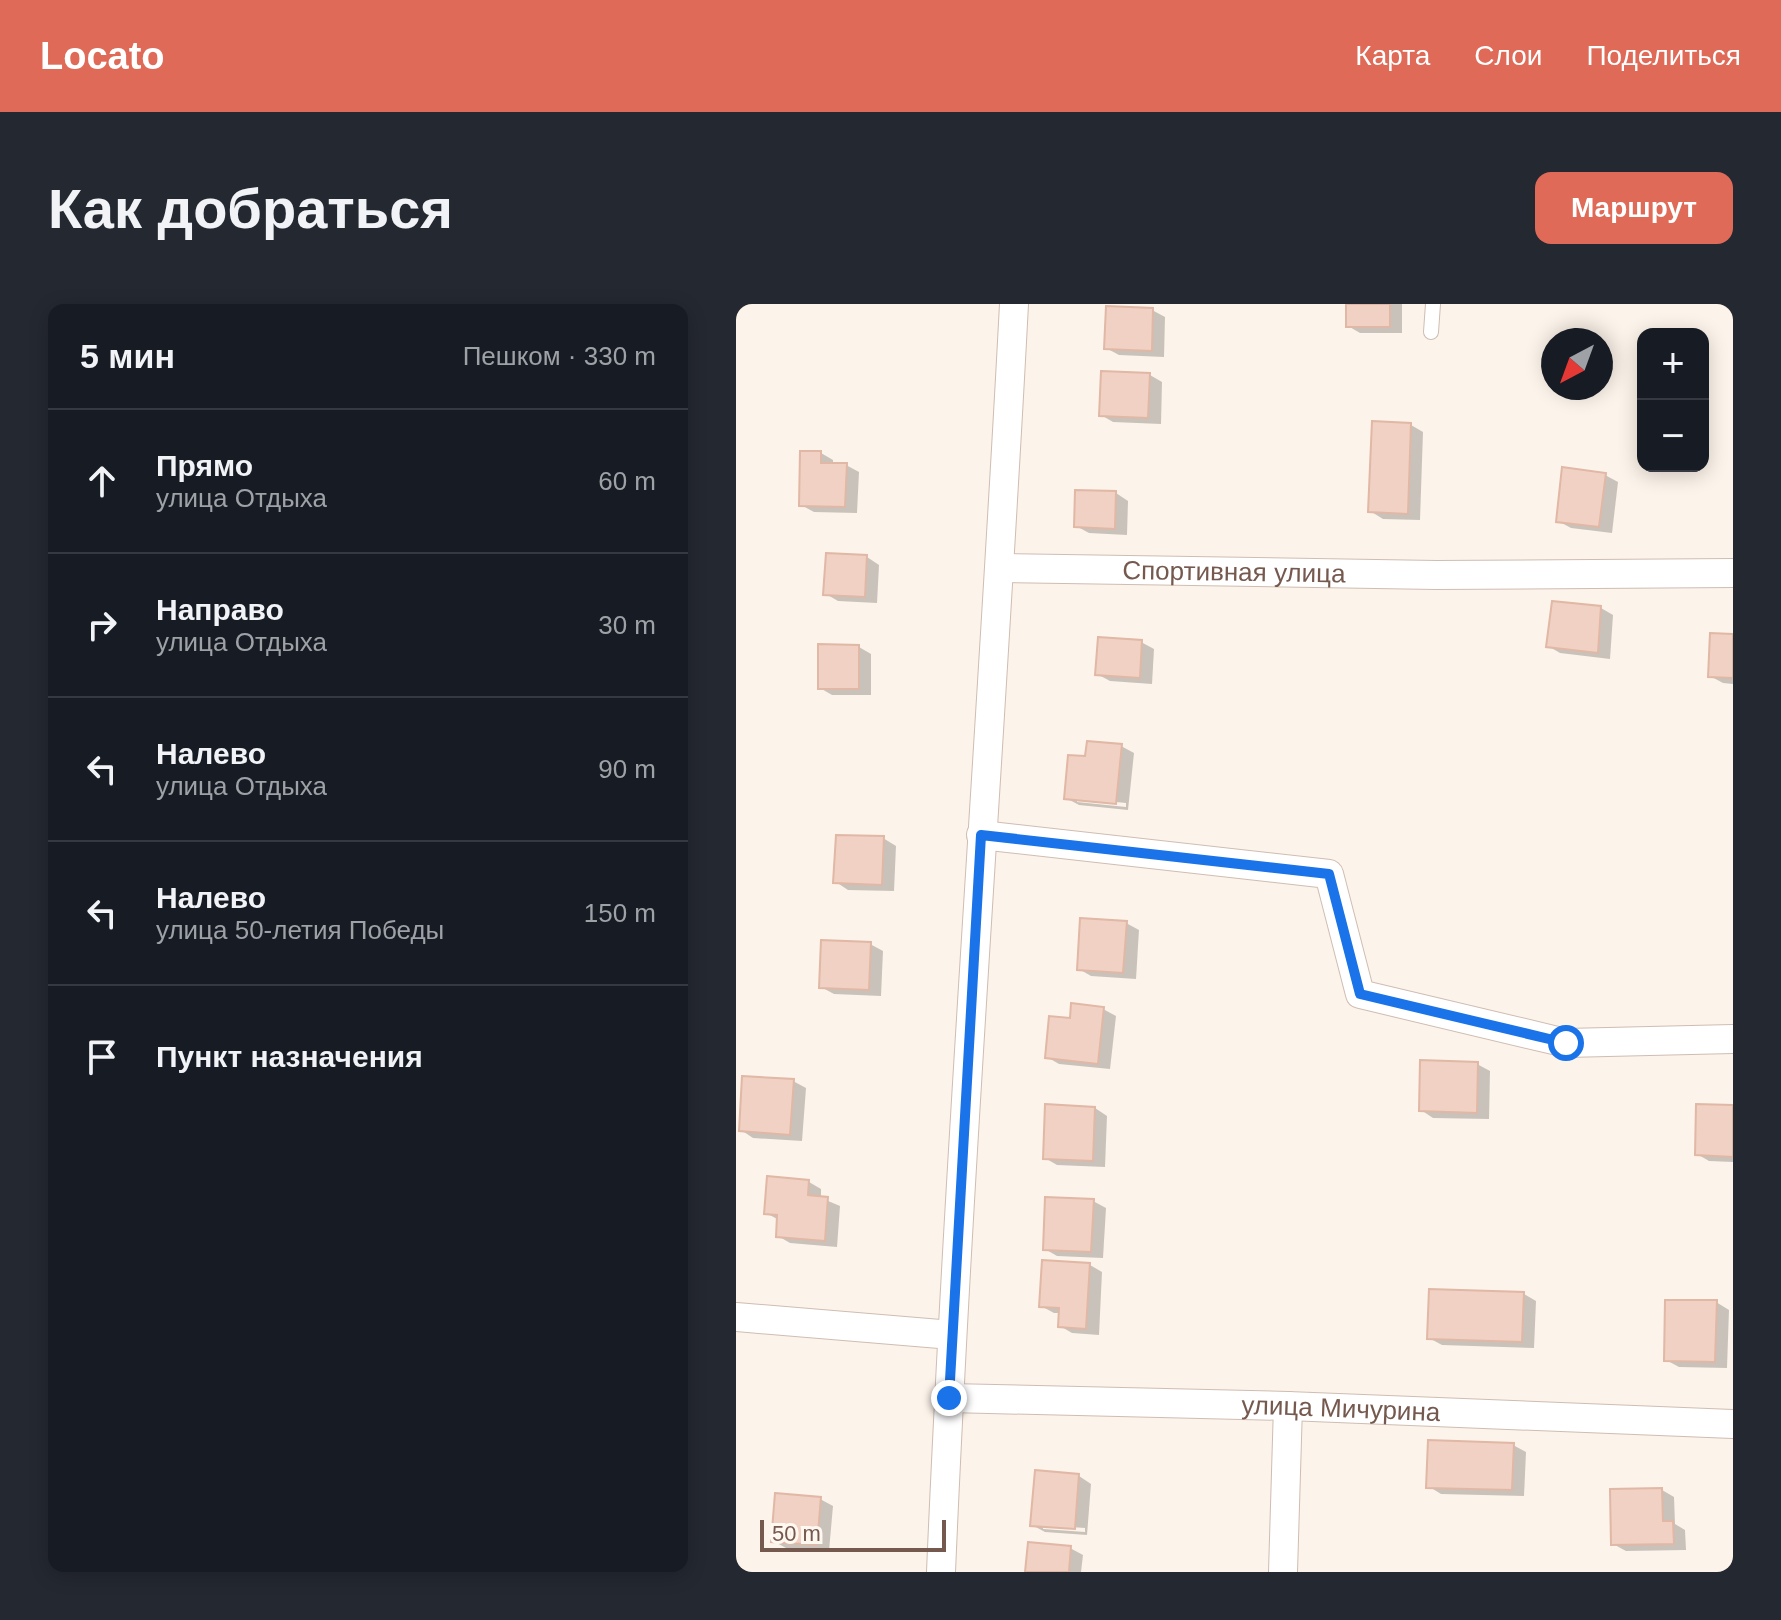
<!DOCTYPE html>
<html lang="ru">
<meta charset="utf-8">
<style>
:root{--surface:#171b24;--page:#242831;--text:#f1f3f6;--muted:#9ea1a6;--line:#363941;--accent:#de6a57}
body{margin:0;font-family:Arial,sans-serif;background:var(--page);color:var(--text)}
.controls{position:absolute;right:24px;top:24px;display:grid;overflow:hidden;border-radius:16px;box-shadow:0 4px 20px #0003}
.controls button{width:72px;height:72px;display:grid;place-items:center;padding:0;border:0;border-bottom:2px solid var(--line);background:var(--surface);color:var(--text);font:40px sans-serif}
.compass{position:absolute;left:805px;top:24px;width:72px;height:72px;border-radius:50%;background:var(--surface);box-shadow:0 4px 20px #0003;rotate:221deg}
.scale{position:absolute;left:24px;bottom:20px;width:186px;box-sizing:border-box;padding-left:8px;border:4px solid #75594e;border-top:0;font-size:22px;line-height:28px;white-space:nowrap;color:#75594e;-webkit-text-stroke:6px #fef8f1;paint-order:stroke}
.stop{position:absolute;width:24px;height:24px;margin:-18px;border:6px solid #1a73e8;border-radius:50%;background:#fff}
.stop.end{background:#1a73e8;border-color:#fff;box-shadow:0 2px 8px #0008}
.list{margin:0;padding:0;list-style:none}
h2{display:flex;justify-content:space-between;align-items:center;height:104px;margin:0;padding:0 32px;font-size:34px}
h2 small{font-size:26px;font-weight:400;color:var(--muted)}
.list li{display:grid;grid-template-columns:52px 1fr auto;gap:24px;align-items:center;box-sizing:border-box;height:144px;padding:0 32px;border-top:2px solid var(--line)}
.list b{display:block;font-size:30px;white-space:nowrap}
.list p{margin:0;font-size:26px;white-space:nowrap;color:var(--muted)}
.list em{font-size:26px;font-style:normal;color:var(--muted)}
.icon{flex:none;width:44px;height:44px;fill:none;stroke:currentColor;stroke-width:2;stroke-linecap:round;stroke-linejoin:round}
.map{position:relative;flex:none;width:997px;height:1268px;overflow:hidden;border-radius:16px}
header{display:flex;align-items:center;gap:48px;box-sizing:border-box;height:112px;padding:0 40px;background:var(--accent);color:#fff}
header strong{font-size:38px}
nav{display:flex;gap:44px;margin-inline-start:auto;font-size:28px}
.intro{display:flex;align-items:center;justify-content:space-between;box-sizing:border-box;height:192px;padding:0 48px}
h1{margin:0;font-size:56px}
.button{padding:20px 36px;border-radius:16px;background:var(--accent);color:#fff;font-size:28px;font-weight:700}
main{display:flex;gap:48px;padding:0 48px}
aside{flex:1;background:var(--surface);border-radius:16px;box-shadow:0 4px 20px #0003}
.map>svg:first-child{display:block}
</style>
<header>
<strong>Locato</strong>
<nav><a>Карта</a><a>Слои</a><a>Поделиться</a></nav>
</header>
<div class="intro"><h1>Как добраться</h1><a class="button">Маршрут</a></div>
<main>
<aside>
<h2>5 мин<small>Пешком · 330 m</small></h2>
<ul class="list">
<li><svg class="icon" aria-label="ahead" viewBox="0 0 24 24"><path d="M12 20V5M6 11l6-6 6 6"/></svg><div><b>Прямо</b><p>улица Отдыха</p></div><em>60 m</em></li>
<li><svg class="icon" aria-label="right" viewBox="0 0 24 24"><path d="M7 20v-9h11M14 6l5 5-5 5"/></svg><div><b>Направо</b><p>улица Отдыха</p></div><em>30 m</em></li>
<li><svg class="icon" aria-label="left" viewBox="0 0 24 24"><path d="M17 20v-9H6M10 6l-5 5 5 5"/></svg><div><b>Налево</b><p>улица Отдыха</p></div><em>90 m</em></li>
<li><svg class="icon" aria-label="left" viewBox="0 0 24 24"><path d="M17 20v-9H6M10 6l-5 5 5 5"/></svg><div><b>Налево</b><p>улица 50-летия Победы</p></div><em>150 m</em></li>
<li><svg class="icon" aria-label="arrive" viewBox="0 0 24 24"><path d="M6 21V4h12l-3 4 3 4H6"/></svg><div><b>Пункт назначения</b></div></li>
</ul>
</aside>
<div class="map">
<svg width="997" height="1268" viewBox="0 0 997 1268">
<rect width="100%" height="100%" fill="#fcf3ea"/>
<g fill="#0003" fill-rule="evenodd">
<path d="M612 0H666V29H624L612 22Z"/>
<path d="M416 6 429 13 428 53 383 51 370 44Z"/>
<path d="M414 71 426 78 425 120 377 118 365 111Z"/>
<path d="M675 121 687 128 684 216 647 215 634 207Z"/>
<path d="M85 149 97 156V161H110L123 168 121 209 78 208 65 201Z"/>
<path d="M869 171 882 178 876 229 835 224 822 217Z"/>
<path d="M380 189 392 197 391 231 353 229 340 222Z"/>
<path d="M131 253 143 261 141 299 102 297 90 290Z"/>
<path d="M865 304 877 311 874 355 824 349 812 342Z"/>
<path d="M997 332V380L987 379 974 372Z"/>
<path d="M405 338 418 345 416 380 374 377 361 370Z"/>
<path d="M123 343 135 350V391H96L84 384Z"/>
<path d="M385 442 398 449 392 506 343 501 330 494 351 455ZM341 494 390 499V503L341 498Z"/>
<path d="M147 534 160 542 158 587 112 586 100 578Z"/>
<path d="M390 619 403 626 400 675 355 672 343 665Z"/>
<path d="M134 640 147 647 145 692 98 690 85 683Z"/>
<path d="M367 705 380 712 374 765 323 760 311 753 336 716Z"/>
<path d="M741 760 754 767 753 815 697 814 685 806Z"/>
<path d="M57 777 70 784 66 837 17 834 5 826Z"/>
<path d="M997 803V858L973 857 961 850Z"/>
<path d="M359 804 371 812 369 863 321 861 309 854Z"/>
<path d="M73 878 85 885V894L104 902 101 943 54 939 42 932 43 916 30 909Z"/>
<path d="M357 897 370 904 367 954 321 952 309 945Z"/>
<path d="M354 961 366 968 363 1031 336 1029 324 1022V1009H318L305 1002Z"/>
<path d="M788 990 800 997 798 1044 706 1041 693 1034Z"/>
<path d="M980 998 993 1006 991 1064 943 1063 930 1056Z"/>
<path d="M777 1141 790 1148 788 1192 705 1190 692 1182Z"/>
<path d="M343 1172 355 1180 351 1231 309 1228 296 1221ZM307 1221 349 1224V1228L307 1225Z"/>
<path d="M926 1186 938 1193 939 1220 949 1226 950 1246 890 1247 877 1240Z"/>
<path d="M84 1195 97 1202 93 1247 50 1244 37 1237Z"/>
<path d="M334 1244 347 1251 345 1268H291Z"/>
</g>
<g fill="#f0d1c3" stroke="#e1b7a5" stroke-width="2">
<rect x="610" y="0" width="44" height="23"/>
<path d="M370 2 417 4 416 47 368 45Z"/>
<path d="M365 67 414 69 412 114 363 112Z"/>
<path d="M636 117 675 119 672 210 632 208Z"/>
<path d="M64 147H85V159H111L109 203 63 202Z"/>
<path d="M826 163 870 169 863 223 820 218Z"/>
<path d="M339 186 380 187 379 225 338 223Z"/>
<path d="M90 249 131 251 129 293 87 291Z"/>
<path d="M816 297 865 302 862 349 810 343Z"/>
<path d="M974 329 997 330V374L972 373Z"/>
<path d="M362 333 406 336 404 374 359 371Z"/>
<path d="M82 340 123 341V385H82Z"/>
<path d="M351 437 386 440 380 500 328 495 332 451 349 452Z"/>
<path d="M100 531 148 532 146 581 97 579Z"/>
<path d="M344 614 391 617 387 669 341 666Z"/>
<path d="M85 636 135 638 133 686 83 684Z"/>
<path d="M335 699 368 703 362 760 309 754 313 712 334 714Z"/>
<path d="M684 756 742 758 741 809 683 807Z"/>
<path d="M6 772 58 775 54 831 3 827Z"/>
<path d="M309 800 359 803 357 857 307 855Z"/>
<path d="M960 800 997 801V853L959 851Z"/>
<path d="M31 872 73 876 72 891 92 893 89 937 40 933 41 911 28 910Z"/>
<path d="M309 893 358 895 355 948 307 946Z"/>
<path d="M306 956 354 959 350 1025 322 1023 323 1004 303 1003Z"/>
<path d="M693 985 788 988 786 1038 691 1035Z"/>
<path d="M929 996H981L979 1058 928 1057Z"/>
<path d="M692 1136 778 1139 776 1186 690 1184Z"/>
<path d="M299 1166 343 1170 339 1225 294 1222Z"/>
<path d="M926 1184 927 1217H937L938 1240 875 1241 874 1185Z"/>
<path d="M39 1189 85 1193 81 1241 35 1238Z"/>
<path d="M292 1238 335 1242 333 1268H289Z"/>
</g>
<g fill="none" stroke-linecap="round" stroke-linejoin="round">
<g stroke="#cfbdb2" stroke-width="16">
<path id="lane" d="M695 28 697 0"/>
</g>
<g stroke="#cfbdb2" stroke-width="30">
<g id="street">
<path id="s1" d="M264 264 700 271 997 269"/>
<path d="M245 531 593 570 624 690 830 739 997 735"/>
<path d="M0 1013 216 1031"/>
<path id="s2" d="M213 1094 552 1102 997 1120"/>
<path d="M205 1268C223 845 256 423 278 0"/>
<path d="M547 1268 552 1102"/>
</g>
</g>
<use href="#lane" stroke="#fff" stroke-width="14"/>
<use href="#street" stroke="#fff" stroke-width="28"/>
</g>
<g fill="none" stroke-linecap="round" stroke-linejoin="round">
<path stroke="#1a73e8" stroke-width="10" d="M213 1094 245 531 593 570 624 690 830 739"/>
</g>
<g text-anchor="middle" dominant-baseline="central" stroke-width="8" stroke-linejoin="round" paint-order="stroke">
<g font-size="26" fill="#75594e" stroke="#fef8f1">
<text stroke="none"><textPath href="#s1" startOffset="234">Спортивная улица</textPath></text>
<text stroke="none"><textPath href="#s2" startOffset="392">улица Мичурина</textPath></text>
</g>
</g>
</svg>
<div class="controls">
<button>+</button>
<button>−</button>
</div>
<svg class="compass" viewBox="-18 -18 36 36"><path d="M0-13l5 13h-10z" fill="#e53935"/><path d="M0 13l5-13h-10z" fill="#9ea1a6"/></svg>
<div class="scale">50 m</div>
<div class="stop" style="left:830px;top:739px"></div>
<div class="stop end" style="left:213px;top:1094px"></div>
</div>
</main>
